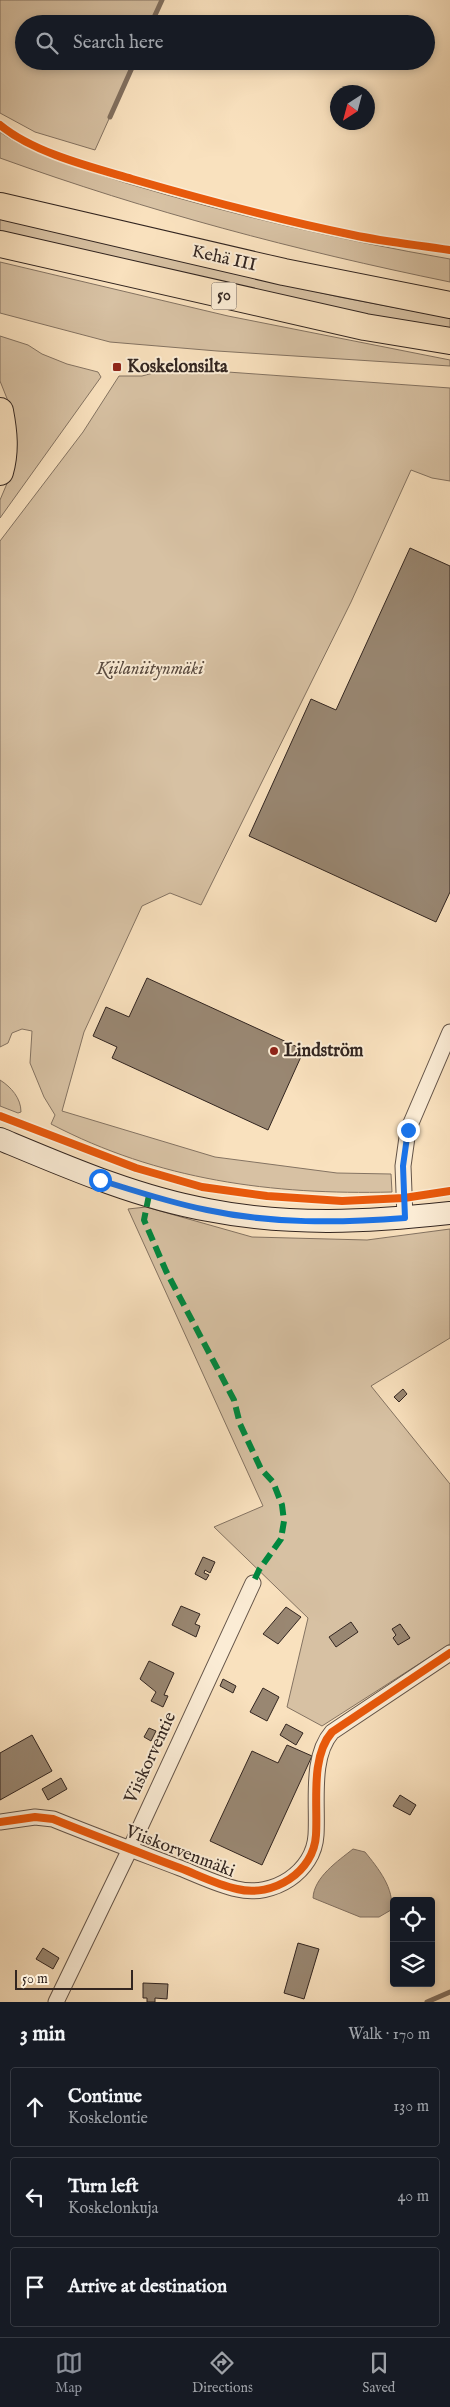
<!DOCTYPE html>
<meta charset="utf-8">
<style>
:root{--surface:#171b24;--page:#20242c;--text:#f1f3f6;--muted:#9ea1a6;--line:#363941;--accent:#8c9099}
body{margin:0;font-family:"IM FELL English",serif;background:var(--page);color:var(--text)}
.controls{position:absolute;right:15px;bottom:15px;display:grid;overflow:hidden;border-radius:5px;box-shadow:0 2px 8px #0003}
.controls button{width:45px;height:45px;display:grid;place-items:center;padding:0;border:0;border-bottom:1px solid var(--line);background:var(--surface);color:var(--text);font:25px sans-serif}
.compass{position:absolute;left:330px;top:85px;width:45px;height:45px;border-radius:50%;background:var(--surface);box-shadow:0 2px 8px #0003;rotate:216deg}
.scale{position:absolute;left:15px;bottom:12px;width:118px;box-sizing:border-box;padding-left:5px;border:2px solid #322520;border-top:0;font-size:14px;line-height:18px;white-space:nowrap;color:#322520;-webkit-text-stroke:4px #fbecd5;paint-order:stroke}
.stop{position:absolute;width:15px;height:15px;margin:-11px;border:4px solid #1a73e8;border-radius:50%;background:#fff}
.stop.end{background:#1a73e8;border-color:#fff;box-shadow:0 1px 5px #0008}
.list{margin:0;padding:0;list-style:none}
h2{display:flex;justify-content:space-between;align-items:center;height:65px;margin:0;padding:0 20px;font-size:21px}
h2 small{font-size:16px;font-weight:400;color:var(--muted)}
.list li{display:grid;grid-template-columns:32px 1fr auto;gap:15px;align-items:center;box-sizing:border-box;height:80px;margin:0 10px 10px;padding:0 10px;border:1px solid var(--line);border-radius:5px}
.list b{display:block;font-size:19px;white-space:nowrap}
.list p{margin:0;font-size:16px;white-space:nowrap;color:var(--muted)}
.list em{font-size:16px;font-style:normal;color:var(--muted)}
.icon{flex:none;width:28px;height:28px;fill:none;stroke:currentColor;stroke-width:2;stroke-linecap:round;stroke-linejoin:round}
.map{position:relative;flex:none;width:450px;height:2002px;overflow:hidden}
.search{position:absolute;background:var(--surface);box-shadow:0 2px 8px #0003;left:15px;right:15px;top:15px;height:55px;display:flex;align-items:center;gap:12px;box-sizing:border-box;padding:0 18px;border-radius:28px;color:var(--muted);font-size:19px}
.sheet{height:335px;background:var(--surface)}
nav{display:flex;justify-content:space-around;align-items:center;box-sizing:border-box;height:70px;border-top:1px solid var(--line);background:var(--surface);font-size:14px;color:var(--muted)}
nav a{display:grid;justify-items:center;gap:2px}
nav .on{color:var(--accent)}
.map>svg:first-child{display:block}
</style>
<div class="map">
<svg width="450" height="2002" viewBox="0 0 450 2002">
<rect width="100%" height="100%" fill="#f9e1be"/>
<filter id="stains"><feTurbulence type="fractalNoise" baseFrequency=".004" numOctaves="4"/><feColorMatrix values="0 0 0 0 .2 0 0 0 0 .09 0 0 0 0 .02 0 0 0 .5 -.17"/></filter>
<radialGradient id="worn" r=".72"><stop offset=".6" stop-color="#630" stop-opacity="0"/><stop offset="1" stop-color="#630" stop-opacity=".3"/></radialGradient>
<g fill="#d7c1a3" stroke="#847362">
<path d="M0 0H162L151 24H24V61H135L95 150 35 132 0 113Z"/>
<path d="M0 132C34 156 86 170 126 183 233 215 340 240 450 259V282C294 250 150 212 0 158Z"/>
<path d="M0 219 339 297 450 318V330L336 310 0 231Z"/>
<path d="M0 262 228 316 450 360V366L217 351 110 342 0 313Z"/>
<path d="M0 336 28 345 42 354 67 364 98 372 101 377 0 518V500L11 474 8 401 0 381Z"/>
<path d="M172 368 450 388V481L432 478 411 470 351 602 201 905 170 893 142 906 84 1032 62 1111 215 1157 337 1173 391 1174 392 1192C272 1195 158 1180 51 1124L55 1115 44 1097 30 1063 32 1031 22 1029 12 1033 8 1043 0 1047V541L83 432 119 376H142Z"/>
<path d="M0 1080C11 1087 21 1098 21 1112L18 1113 0 1106Z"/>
<path d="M146 1207 252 1237 367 1240 450 1229V1338L371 1386 450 1484V1644L322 1726 287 1707 308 1618 214 1527 263 1506 128 1209Z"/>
</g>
<path fill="#b5a188" stroke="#816f5e" d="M353 1849 365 1852C378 1868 395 1889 391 1910L379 1917H360L313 1898C314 1877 338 1861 353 1849Z"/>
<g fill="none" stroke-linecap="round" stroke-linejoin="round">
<g stroke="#816f5e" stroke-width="5">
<path d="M151 24 162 0"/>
<path d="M110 117 135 61"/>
<path d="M427 2002 450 1992"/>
</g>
</g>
<g fill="#998772" stroke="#322520">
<path d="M410 548 450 566V892L436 922 249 836 311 699 336 710Z"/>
<path d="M147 978 304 1050 268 1130 112 1058 117 1047 93 1036 106 1007 129 1017Z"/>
<path d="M403 1389 407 1394 399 1402 394 1397Z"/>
<path d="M203 1557 215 1562 210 1573 205 1570 204 1573 209 1575 206 1580 195 1574Z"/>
<path d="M181 1606 200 1614 195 1624 200 1626 196 1637 172 1625Z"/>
<path d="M286 1607 301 1617 278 1644 263 1634Z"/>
<path d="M351 1622 358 1632 336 1647 329 1637Z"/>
<path d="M400 1624 410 1638 398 1645 393 1638 396 1635 392 1629Z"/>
<path d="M149 1661 174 1673 164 1695 168 1696 163 1707 151 1701 156 1692 140 1679Z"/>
<path d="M223 1679 236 1686 233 1693 220 1686Z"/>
<path d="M263 1688 279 1697 267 1721 250 1712Z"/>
<path d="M286 1724 303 1733 296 1745 280 1735Z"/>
<path d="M149 1728 156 1731 151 1741 144 1737Z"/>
<path d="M32 1735 52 1771 0 1800V1753Z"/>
<path d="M287 1745 312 1756 262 1865 210 1841 252 1751 278 1763Z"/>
<path d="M61 1778 67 1789 48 1800 42 1789Z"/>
<path d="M400 1795 416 1805 410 1815 393 1806Z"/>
<path d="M298 1943 319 1949 304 1999 284 1993Z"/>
<path d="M43 1948 59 1958 53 1969 36 1959Z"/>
<path d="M143 1983 168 1984 167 1999 155 1998V2002H147V1998H143Z"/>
</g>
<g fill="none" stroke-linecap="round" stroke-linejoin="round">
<g stroke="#645448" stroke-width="17">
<g id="minor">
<path d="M405 1218 403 1166 408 1130 450 1032"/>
<path d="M0 1822 35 1817 53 1819C95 1836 138 1852 180 1868 198 1875 218 1885 237 1889 273 1898 314 1872 316 1835 318 1804 310 1757 332 1732L450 1653"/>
<path d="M56 2002 130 1849 253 1583"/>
</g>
</g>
<g stroke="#322520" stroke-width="24">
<path id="secondary" d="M0 1139C67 1167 136 1197 208 1210 289 1226 369 1222 450 1213"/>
</g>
<g stroke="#322520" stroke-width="28">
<g id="trunk">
<path d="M0 206 284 272 450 305"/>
<path d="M0 244 365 327 450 341"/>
<path d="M0 411C4 432 6 451 0 472"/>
</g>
</g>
<use href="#minor" stroke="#fbecd5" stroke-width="15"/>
<use href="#secondary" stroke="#fbecd5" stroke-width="22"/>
<use href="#trunk" stroke="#f9e1be" stroke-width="26"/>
<path stroke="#00873e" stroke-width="6" stroke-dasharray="12 6" stroke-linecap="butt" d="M149 1195 144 1220 166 1271 234 1400 240 1424 261 1469 273 1482 282 1505 284 1521 281 1539 259 1570 253 1583"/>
<g stroke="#fbecd5" stroke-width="11">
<g id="cycleway">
<path d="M0 125C34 153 91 167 132 179 205 200 278 220 353 235 385 242 418 245 450 250"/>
<path d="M0 1116 136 1168 202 1187 267 1196 342 1201 404 1198 450 1191"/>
<path d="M0 1822 35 1817 53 1819C95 1836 138 1852 180 1868 198 1875 218 1885 237 1889 273 1898 314 1872 316 1835 318 1804 310 1757 332 1732L450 1653"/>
</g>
</g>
<use href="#cycleway" stroke="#e8590c" stroke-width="8"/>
</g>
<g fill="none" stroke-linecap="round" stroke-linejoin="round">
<path stroke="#1a73e8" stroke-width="6" d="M100 1180C135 1191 171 1203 207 1210 272 1224 339 1223 405 1218L403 1166 408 1130"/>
</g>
<g fill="#8f2418" stroke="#fbecd5" stroke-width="2">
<rect x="112" y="362" width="10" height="10" rx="2.5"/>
<circle cx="274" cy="1051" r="5"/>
</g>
<g text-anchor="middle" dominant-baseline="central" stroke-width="4" stroke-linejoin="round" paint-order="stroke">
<rect fill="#fbecd5" stroke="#6e6156" stroke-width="1" x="211.5" y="282.5" width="25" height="27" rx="4"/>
<g font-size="16" font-weight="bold" fill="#322520">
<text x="224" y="296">50</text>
</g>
<g font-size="18" fill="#322520" stroke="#fbecd5">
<text transform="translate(224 259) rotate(13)">Kehä III</text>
<text transform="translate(151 1758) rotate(-65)">Viiskorventie</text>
<text transform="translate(180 1852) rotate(21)">Viiskorvenmäki</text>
</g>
<g font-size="18" font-weight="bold" fill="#322520" stroke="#fbecd5" text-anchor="start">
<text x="127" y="367">Koskelonsilta</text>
<text x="284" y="1051">Lindström</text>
</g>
<g font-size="18" font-style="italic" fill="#5b4c41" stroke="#fbecd5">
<text x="150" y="669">Kiilaniitynmäki</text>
</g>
</g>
<rect width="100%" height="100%" filter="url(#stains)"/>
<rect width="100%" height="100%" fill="url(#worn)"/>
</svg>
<div class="controls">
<button><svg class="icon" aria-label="locate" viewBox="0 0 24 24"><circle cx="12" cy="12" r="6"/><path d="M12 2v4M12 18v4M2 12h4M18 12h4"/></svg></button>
<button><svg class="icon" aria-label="layers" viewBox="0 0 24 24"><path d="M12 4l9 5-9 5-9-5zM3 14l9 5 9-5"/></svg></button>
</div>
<svg class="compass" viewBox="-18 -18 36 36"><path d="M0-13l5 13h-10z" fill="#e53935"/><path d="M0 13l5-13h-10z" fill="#9ea1a6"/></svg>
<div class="scale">50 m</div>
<div class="stop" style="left:100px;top:1180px"></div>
<div class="stop end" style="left:408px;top:1130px"></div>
<div class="search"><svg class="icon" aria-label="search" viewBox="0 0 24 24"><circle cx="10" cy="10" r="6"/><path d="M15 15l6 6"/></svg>Search here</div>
</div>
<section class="sheet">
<h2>3 min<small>Walk · 170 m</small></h2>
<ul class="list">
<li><svg class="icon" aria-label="ahead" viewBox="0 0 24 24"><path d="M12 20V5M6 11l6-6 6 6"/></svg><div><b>Continue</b><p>Koskelontie</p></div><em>130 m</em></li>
<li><svg class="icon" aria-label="left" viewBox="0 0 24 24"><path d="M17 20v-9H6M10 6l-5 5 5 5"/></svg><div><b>Turn left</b><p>Koskelonkuja</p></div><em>40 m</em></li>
<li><svg class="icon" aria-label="arrive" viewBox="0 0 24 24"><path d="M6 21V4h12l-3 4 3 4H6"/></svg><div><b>Arrive at destination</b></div></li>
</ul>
</section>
<nav>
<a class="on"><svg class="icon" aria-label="map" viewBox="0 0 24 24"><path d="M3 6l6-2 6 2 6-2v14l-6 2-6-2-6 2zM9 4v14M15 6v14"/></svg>Map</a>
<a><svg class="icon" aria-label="directions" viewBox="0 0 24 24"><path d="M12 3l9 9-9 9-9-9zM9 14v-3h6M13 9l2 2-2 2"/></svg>Directions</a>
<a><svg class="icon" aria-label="saved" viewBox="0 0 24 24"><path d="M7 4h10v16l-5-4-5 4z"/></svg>Saved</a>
</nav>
